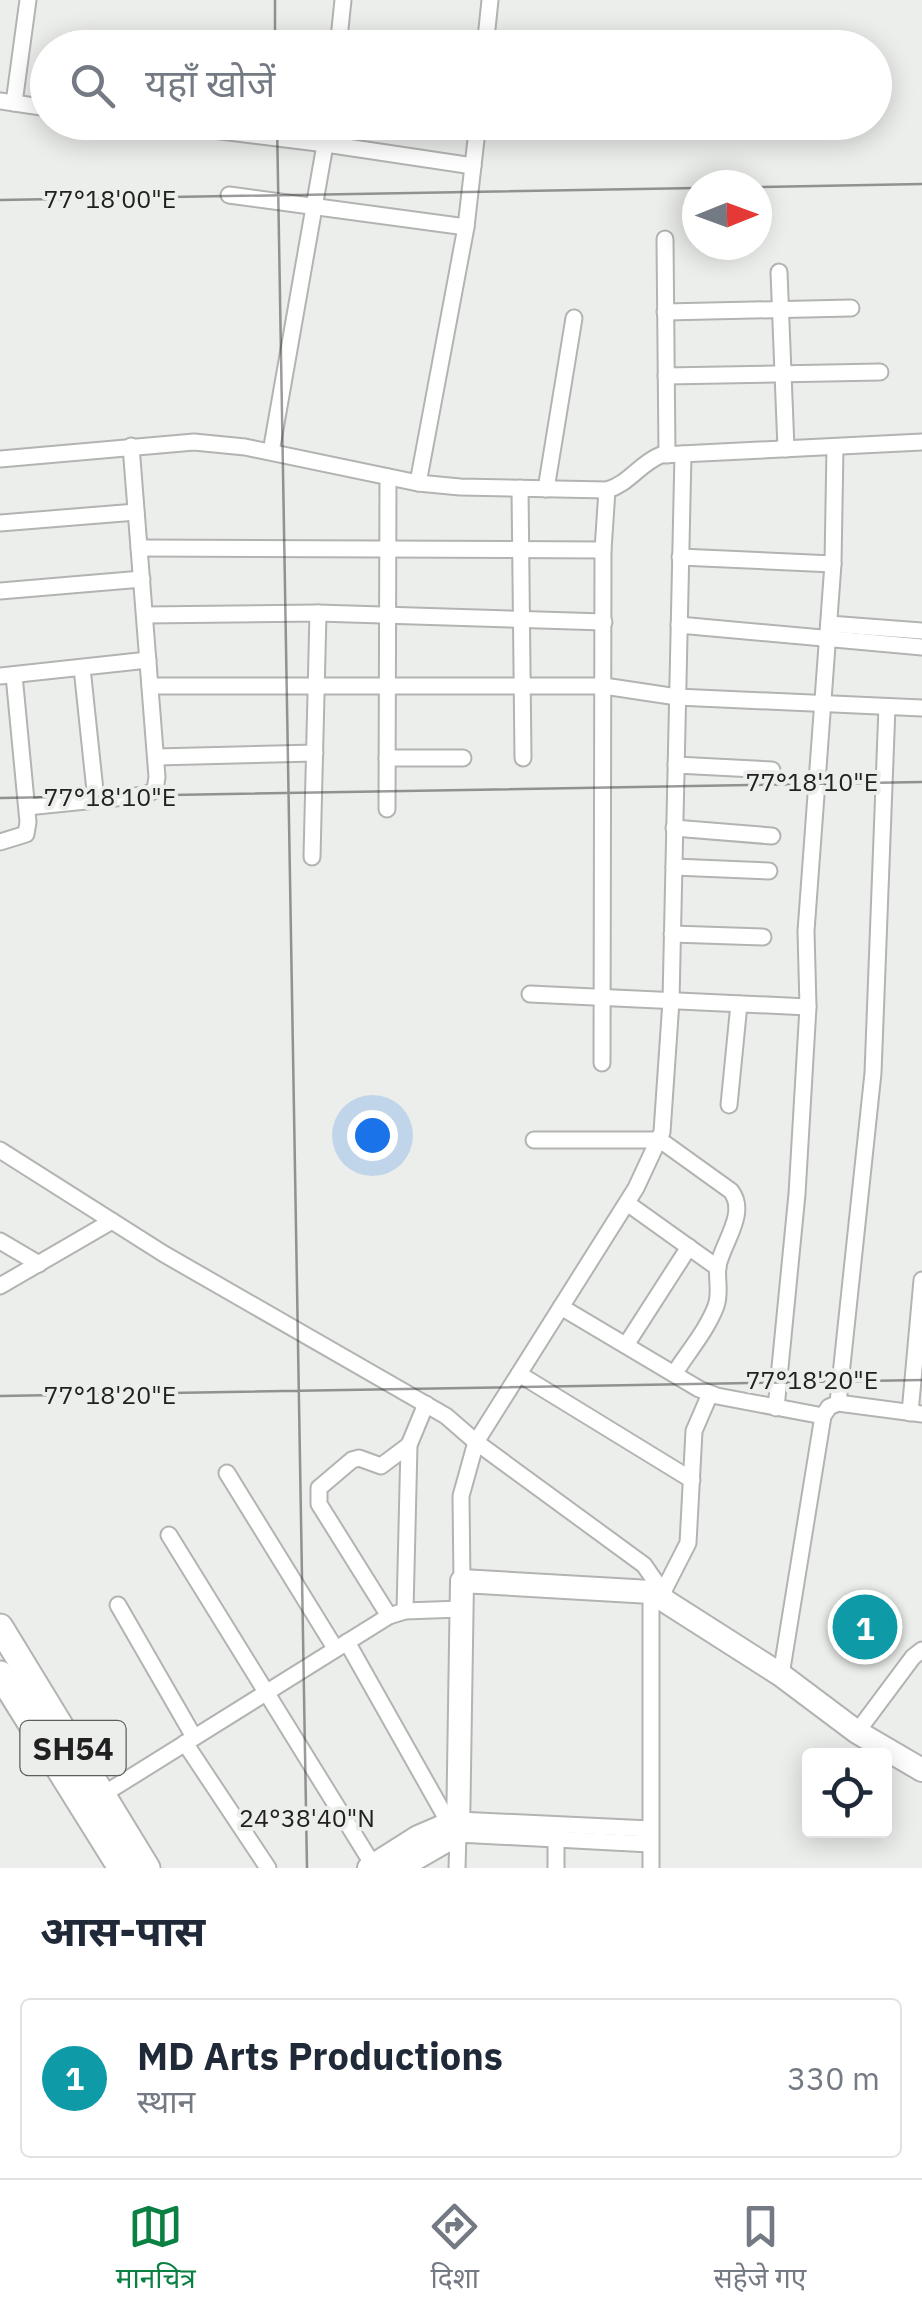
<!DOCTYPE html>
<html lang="hi">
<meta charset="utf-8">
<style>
:root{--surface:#fff;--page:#f2f2f3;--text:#1f2937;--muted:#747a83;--line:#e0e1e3;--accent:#0b8043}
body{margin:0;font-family:"IBM Plex Sans","Noto Sans Devanagari",sans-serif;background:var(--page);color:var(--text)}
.controls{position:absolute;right:30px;bottom:30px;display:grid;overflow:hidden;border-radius:10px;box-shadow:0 5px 25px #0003}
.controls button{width:90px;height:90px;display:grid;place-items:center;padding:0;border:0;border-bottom:2px solid var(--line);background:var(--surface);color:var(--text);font:50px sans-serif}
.compass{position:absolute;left:682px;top:170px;width:90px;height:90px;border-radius:50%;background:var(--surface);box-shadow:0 5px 25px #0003;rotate:89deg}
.you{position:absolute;left:372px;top:1135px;width:35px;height:35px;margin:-25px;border:8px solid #fff;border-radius:50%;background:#1a73e8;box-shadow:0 0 0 15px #1a73e833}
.badge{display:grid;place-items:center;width:65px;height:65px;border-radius:50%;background:var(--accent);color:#fff;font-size:32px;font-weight:700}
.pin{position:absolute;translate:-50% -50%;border:5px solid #fff;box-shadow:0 2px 10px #0006}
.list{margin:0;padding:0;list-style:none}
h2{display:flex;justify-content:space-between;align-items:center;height:130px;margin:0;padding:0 40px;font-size:42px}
h2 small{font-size:32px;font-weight:400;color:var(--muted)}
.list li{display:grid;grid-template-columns:65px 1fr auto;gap:30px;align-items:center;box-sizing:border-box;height:160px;margin:0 20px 20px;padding:0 20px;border:2px solid var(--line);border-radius:10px}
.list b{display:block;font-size:38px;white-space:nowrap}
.list p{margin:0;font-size:32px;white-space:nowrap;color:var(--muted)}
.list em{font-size:32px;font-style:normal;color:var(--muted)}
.icon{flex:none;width:55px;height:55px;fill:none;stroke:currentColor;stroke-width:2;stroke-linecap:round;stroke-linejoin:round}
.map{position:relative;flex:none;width:922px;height:1868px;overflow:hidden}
.search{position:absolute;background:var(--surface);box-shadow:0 5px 25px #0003;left:30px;right:30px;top:30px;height:110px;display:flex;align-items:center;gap:25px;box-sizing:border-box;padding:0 35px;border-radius:55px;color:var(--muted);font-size:38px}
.sheet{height:310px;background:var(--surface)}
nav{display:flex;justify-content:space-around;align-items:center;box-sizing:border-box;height:140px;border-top:2px solid var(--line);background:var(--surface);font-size:28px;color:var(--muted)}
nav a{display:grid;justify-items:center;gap:5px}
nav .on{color:var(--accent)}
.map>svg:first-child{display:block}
</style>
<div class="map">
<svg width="922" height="1868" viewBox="0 0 922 1868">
<rect width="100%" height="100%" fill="#eceeeb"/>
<path fill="#9ed28f" d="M851 1608 885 1612 883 1646 844 1641 847 1613H851Z"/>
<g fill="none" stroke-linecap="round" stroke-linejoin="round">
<g stroke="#b2b4b1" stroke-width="19">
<g id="minor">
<path d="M338 48 343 0"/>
<path d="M485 48 490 0"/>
<path d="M0 101 48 108"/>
<path d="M14 103 28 0"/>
<path d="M148 122 326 144 473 166"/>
<path d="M229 195 466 227"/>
<path d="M665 239 667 455"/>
<path d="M779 272 786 449"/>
<path d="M665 312 851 308"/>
<path d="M666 376 880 372"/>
<path d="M271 452 329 122"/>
<path d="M0 459 194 442 245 447 418 483 460 487 607 490C629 484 640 463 661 455L922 442"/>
<path d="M418 483 466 227 478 122"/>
<path d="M520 488 523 758"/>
<path d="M546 489 574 318"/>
<path d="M0 523 136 512"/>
<path d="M139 548 603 550"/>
<path d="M680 557 833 564"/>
<path d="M0 591 142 579"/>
<path d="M145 615 318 613 604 622"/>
<path d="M829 624 922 631"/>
<path d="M679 625 922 647"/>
<path d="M82 668 96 800"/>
<path d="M0 676 148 660"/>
<path d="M150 686H604L677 697 922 708"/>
<path d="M156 757 315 753"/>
<path d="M387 758H463"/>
<path d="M676 765 772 770"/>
<path d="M27 807 145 795 155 790 157 777 131 446"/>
<path d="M387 809 388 477"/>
<path d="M674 828 772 836"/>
<path d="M0 842 26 834 28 822 14 675"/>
<path d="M312 857 318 613"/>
<path d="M674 867 769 871"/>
<path d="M672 934 763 937"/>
<path d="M530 994 808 1007"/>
<path d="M602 1063 603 550 607 490"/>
<path d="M729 1105 739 1004"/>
<path d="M534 1140H660L731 1191C748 1213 723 1242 718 1266 716 1279 721 1292 716 1306 707 1330 688 1352 674 1374"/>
<path d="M0 1150 164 1254 446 1416 476 1442 644 1565 669 1601"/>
<path d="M627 1203 718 1268"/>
<path d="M0 1241 39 1264"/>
<path d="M0 1286 112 1221"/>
<path d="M561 1307 699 1389 717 1396 823 1416"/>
<path d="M626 1345 689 1247"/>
<path d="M519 1374 692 1480"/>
<path d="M838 1403 873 1073 887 707"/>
<path d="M776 1408 797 1194 808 1007 806 931 833 564 835 447"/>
<path d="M910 1413 922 1280"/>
<path d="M227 1473 335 1648"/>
<path d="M169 1535 373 1865"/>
<path d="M462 1581 461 1496 476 1442 636 1188 662 1132 671 1001 683 454"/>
<path d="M663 1592 688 1543 694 1431 710 1394"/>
<path d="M118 1605 194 1737"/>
<path d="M405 1611 409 1445 426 1404"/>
<path d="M389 1616 319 1504V1488L352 1460 359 1458 381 1466 409 1445"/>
<path d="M347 1642 449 1823"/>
<path d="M781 1675 823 1416 829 1407 838 1403 922 1414"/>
<path d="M857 1732 913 1657 922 1650"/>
<path d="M185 1743 268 1868"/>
<path d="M99 1797 389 1616 405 1611 461 1609"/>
<path d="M459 1820 650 1829"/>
<path d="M556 1829V1868"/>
<path d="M457 1868 458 1834 650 1844"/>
<path d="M651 1868V1592"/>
</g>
</g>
<g stroke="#b2b4b1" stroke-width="26">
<g id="secondary">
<path d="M369 1868 418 1837 453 1822"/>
<path d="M399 1868 458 1834 462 1581 651 1592 781 1675 857 1732 922 1770"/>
</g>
</g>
<g stroke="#b2b4b1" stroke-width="29">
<g id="primary">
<path d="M0 1627 147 1868"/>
<path d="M0 1674 121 1868"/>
</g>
</g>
<use href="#minor" stroke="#fff" stroke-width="15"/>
<use href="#secondary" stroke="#fff" stroke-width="22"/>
<use href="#primary" stroke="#fff" stroke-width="25"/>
</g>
<path fill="none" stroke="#202120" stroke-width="2.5" stroke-opacity="0.45" d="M275 0V48M277 122 307 1868M757 187 922 184M0 200 697 188M0 798 922 782M0 1396 922 1380"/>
<g text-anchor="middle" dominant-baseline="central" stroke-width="8" stroke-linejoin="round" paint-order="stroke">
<rect fill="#eceeeb" stroke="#5d5e5d" stroke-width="2.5" x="20.5" y="1721" width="105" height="54" rx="8"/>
<g font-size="32" font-weight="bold" fill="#202120">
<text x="73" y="1748">SH54</text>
</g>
</g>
<g font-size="25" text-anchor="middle" fill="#202120" stroke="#eceeeb" stroke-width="8" stroke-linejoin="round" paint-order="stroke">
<text x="110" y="208">77°18'00"E</text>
<text x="812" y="791">77°18'10"E</text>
<text x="110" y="806">77°18'10"E</text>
<text x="812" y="1389">77°18'20"E</text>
<text x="110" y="1404">77°18'20"E</text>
<text x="307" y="1827">24°38'40"N</text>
</g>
</svg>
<div class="controls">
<button><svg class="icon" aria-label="locate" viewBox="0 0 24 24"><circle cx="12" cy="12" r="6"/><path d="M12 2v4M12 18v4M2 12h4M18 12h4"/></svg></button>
</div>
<svg class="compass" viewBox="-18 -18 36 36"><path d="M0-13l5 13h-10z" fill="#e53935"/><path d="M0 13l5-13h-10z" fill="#747a83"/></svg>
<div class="you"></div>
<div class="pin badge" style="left:865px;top:1627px;background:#0f9aa8">1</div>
<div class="search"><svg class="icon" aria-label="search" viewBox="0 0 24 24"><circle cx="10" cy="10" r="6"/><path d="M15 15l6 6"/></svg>यहाँ खोजें</div>
</div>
<section class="sheet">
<h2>आस-पास<small></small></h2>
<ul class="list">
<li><span class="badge" style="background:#0f9aa8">1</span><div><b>MD Arts Productions</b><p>स्थान</p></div><em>330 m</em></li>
</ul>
</section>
<nav>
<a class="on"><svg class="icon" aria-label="map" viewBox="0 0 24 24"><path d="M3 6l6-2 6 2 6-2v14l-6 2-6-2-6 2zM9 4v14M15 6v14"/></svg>मानचित्र</a>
<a><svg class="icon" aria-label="directions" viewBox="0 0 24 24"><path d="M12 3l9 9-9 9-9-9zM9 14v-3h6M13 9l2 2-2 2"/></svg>दिशा</a>
<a><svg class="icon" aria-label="saved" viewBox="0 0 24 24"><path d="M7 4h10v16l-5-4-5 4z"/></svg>सहेजे गए</a>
</nav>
